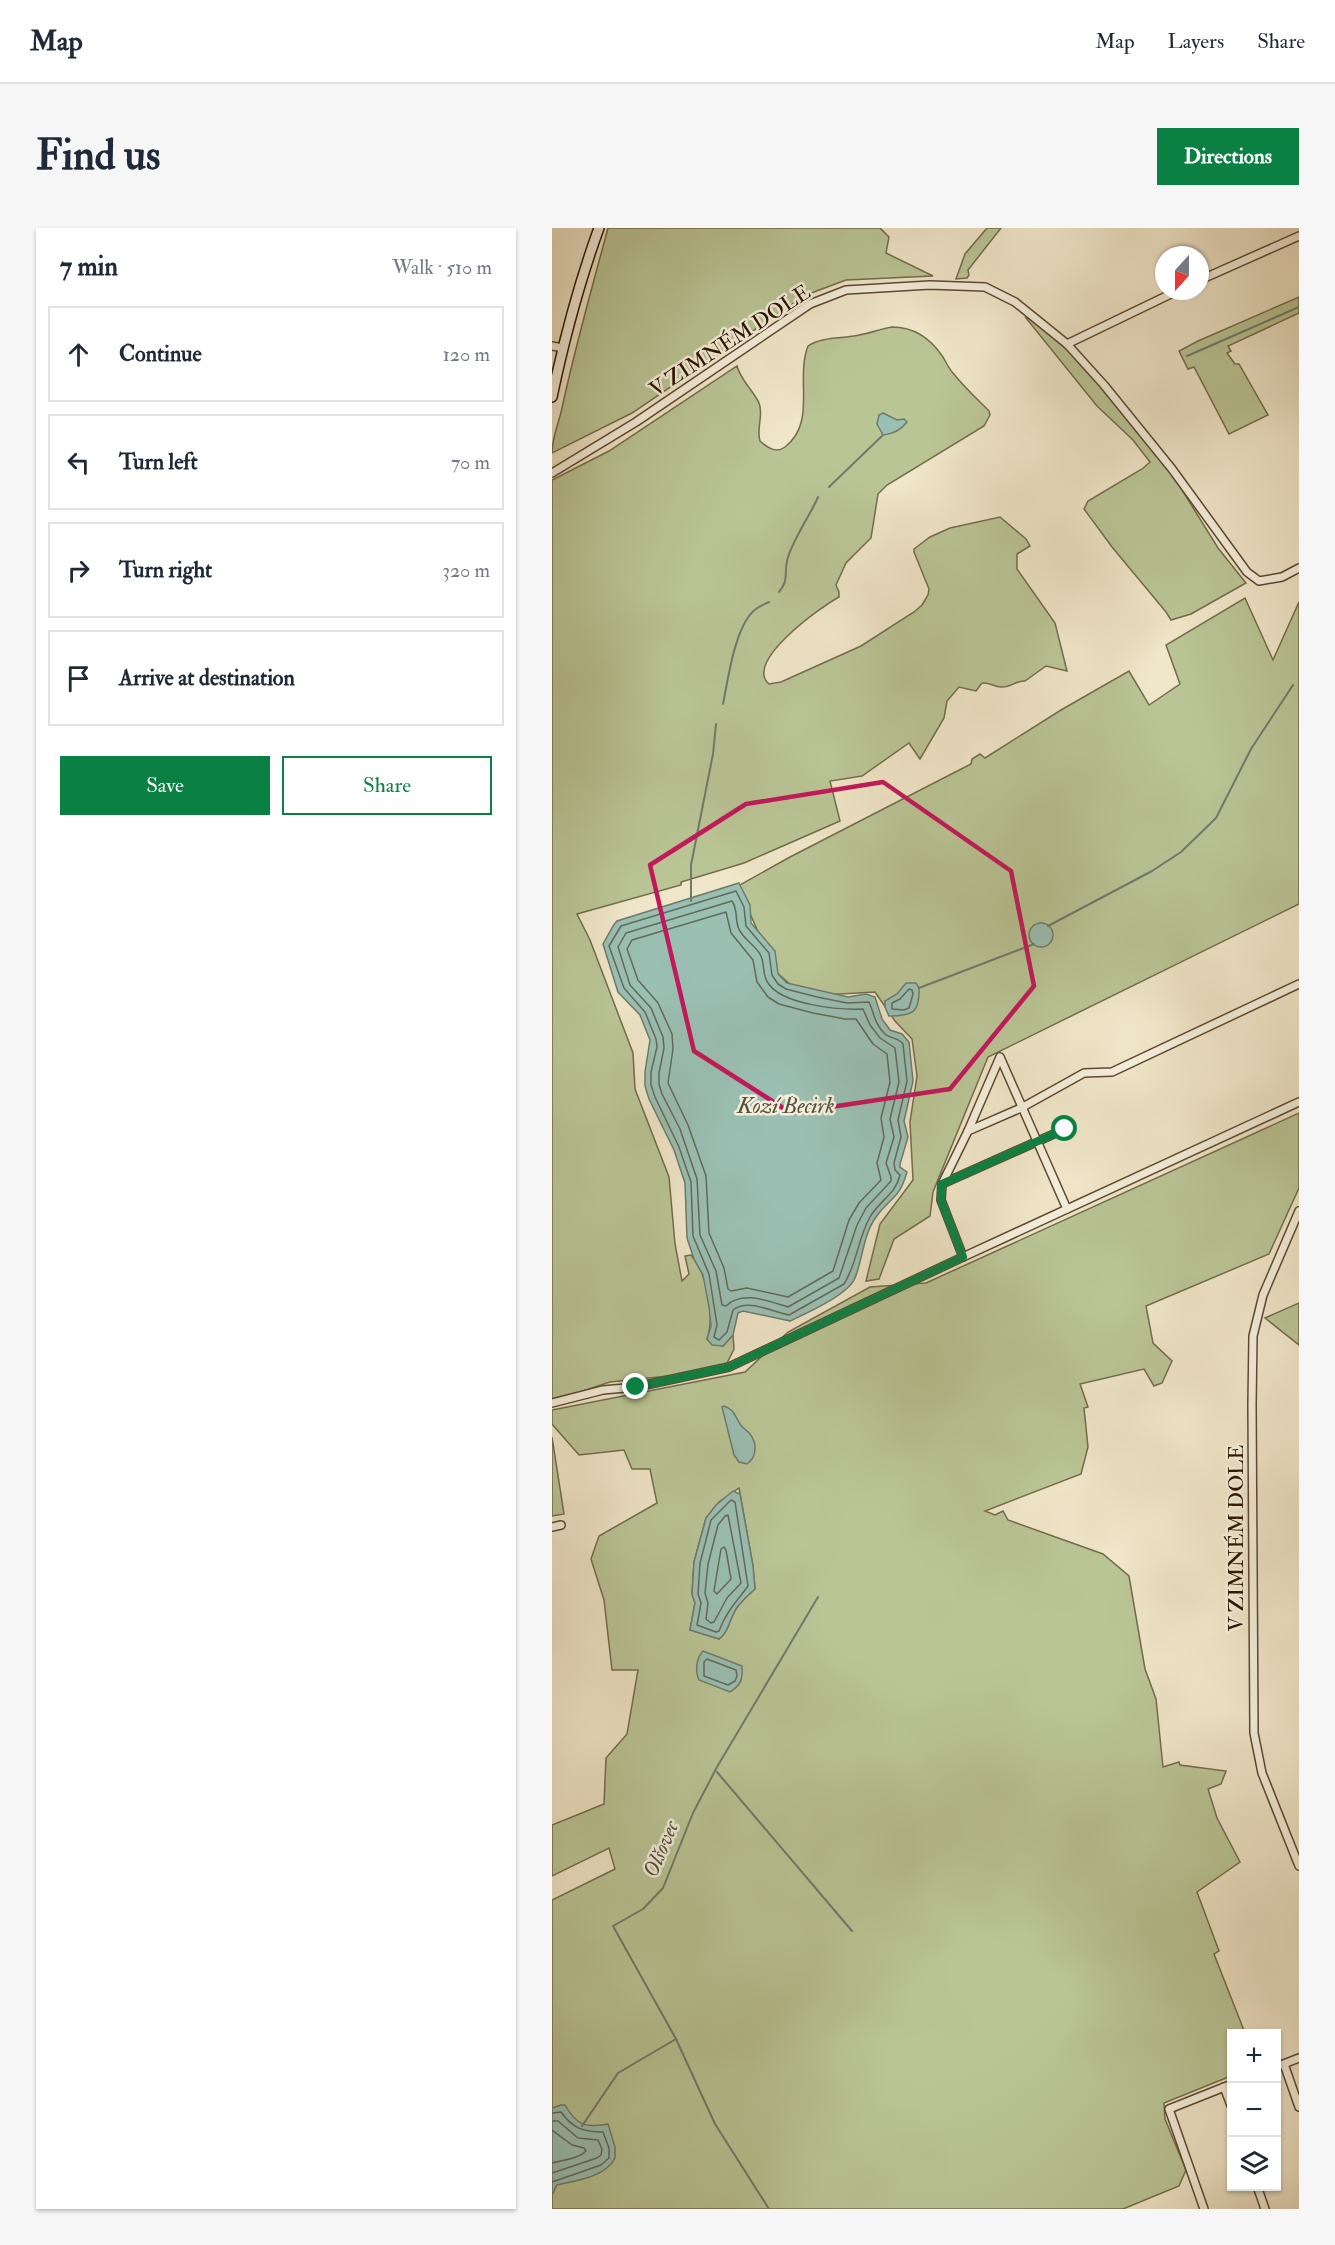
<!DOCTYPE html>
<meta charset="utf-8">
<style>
:root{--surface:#fff;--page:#f6f6f7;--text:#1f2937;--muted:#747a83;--line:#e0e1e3;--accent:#0b8043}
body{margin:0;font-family:"IM FELL Double Pica",serif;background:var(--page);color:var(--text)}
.controls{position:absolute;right:18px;bottom:18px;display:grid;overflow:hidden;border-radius:0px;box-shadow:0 2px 4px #0004}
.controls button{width:54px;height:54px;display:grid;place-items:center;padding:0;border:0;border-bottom:2px solid var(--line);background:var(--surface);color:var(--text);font:30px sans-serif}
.compass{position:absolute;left:603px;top:18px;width:54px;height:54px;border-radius:50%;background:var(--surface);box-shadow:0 2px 4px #0004;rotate:201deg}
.stop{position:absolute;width:18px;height:18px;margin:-14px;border:4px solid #0b8043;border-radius:50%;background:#fff}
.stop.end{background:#0b8043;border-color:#fff;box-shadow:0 2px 6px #0008}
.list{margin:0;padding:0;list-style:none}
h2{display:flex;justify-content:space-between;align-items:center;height:78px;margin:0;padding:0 24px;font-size:26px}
h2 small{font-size:20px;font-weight:400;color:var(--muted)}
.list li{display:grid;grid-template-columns:39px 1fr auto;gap:18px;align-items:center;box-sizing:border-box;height:96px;margin:0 12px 12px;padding:0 12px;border:2px solid var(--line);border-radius:0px}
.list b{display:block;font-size:22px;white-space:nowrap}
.list em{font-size:20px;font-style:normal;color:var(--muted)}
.actions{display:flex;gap:12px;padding:18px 24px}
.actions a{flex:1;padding:14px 0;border:2px solid var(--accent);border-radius:0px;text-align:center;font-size:21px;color:var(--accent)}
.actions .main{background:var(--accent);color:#fff}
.icon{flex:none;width:33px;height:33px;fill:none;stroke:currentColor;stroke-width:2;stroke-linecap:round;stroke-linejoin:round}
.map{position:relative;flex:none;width:747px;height:1981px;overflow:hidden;border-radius:0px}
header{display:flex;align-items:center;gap:36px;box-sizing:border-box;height:84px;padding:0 30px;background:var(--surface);border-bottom:2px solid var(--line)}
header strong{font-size:28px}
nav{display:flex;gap:33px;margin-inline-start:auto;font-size:21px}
.intro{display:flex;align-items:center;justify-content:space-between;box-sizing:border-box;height:144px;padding:0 36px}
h1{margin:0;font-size:42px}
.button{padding:15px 27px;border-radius:0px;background:var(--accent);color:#fff;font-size:21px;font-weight:700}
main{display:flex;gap:36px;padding:0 36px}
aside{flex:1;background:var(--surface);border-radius:0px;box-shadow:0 2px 4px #0004}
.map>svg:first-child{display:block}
</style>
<header>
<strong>Map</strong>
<nav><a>Map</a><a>Layers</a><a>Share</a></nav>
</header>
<div class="intro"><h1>Find us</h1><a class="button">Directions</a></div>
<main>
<aside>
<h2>7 min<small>Walk · 510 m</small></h2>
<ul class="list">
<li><svg class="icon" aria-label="ahead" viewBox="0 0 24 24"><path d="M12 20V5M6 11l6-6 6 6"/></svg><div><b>Continue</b></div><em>120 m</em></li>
<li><svg class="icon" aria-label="left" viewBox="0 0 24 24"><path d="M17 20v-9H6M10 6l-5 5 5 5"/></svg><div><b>Turn left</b></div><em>70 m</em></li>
<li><svg class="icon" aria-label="right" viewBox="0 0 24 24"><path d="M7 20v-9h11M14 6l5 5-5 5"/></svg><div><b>Turn right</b></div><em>320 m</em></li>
<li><svg class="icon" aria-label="arrive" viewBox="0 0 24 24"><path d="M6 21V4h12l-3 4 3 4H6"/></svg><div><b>Arrive at destination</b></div></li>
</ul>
<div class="actions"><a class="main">Save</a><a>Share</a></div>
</aside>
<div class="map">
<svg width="747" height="1981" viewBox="0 0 747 1981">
<rect width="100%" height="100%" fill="#f0e6c9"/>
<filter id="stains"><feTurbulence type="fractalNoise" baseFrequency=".00333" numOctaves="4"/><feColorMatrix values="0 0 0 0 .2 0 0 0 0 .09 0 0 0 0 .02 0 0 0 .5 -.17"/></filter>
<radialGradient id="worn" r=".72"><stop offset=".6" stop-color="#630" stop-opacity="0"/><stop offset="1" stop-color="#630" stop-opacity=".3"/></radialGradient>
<g fill="#bac596" stroke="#726c4b" stroke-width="1.5" fill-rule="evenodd">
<path d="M56 0H328L337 9 334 25 381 48 294 52 254 67 80 185 0 225C0 209 7 195 10 180 23 119 40 60 56 0Z"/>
<path d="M435 0H449L416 42 417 47 415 50 404 51 413 26Z"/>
<path d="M747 69V85L676 118 679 123 675 125 683 136H687L716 187 677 206 642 139 636 141 627 123 646 113Z"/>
<path d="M474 90 481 91 518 123 568 180 617 241 666 320 694 355 639 386 619 392 614 384 560 319 532 281 536 273 590 241 598 234 581 212 545 178Z"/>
<path d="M340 99C362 99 379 111 391 129 394 134 397 141 401 145 412 159 425 171 437 183L438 187 432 198 335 257 326 266 319 310 294 335 284 357 287 364V369C269 379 191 434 217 456L229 454 309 418 362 384 370 377 376 367 377 361 362 324V321L378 309 398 300 448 289 474 311 478 318 465 326V341L503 395 515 443 494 438 473 453C465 452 458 460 449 459 442 459 438 454 430 455L424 463 407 459 395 473 392 490 368 531 357 515 310 548 278 553 288 593 192 635 129 654V657L25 686 38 712 81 825 83 861 117 949 123 1016 130 1053 137 1046 133 1028 139 1027C156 1048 163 1086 155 1111L171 1118 181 1107 182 1121 174 1137 126 1147 58 1154 0 1173V252L57 223 185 138C189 153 201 162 207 175 212 187 204 200 208 213 215 219 224 226 233 219 265 194 243 152 256 118 271 108 291 111 307 107 319 105 328 101 340 99Z"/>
<path d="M693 370 721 432 747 374V676L436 829 381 964 378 988 342 1011 327 1051 314 1053 328 996 361 952 358 894 365 848 360 811 343 793 323 764 270 767 240 758 223 743 186 658 238 629 419 536 420 531 428 526 433 530 509 482 577 443 597 477 628 456 614 417Z"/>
<path d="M747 885V960L717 1026 594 1078 601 1115 620 1133 610 1155 602 1158 592 1141 528 1156 536 1179 532 1180 536 1219 529 1246 433 1283 443 1287 451 1283 456 1292 551 1326 577 1348 593 1441 604 1471 611 1539 627 1534 628 1537 674 1543 669 1556 656 1561 665 1590 688 1634 645 1664 667 1723 662 1726 693 1805 680 1806 679 1848 612 1875 613 1891 634 1942 627 1958 571 1981H0V1672L63 1641 57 1620 0 1648V1597L52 1576 54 1530 75 1506 86 1442H60L52 1372 39 1331 47 1308 105 1275 98 1241H80L72 1222 27 1227 0 1196V1182L193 1144 236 1104 318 1059 374 1055ZM187 1260 201 1338 203 1361C197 1366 191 1372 186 1378 178 1388 177 1404 167 1411L138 1402 143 1375 140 1366 142 1334 154 1290 167 1274Z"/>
<path d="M747 1075V1117L713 1090Z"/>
<path d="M0 1209 12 1286 0 1288Z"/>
</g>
<g fill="#9ac0b4" stroke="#6e7b6c" stroke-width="1.5">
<path d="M331 185 345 192 352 191 355 194C349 202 341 206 331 207L325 196 327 187Z"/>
<path d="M187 655 198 677 199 695 223 723 226 746 235 755 296 769 314 766 323 769 330 791 338 802 350 806 357 814 361 853 352 893 356 909 348 936V939L355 944C347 972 339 968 324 989 311 1007 311 1030 303 1050 296 1067 255 1085 238 1093L191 1083 186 1085 181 1107 171 1118 160 1117 155 1111 159 1098 157 1079 151 1047 142 1031 135 1010 133 955 122 922 97 871 93 858V844L98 812 88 787 66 764 51 716 61 698 65 693Z"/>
<circle cx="489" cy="707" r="12"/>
<path d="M354 755H364L367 760C368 785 360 788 337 788L333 779V773L345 766Z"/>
<path d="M172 1178C182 1181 183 1188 188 1196 191 1201 195 1202 198 1206 206 1216 204 1230 195 1236L187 1234 182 1227 170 1179Z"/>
<path d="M181 1263 188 1266 201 1338 203 1361C197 1366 191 1372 186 1378 178 1388 177 1405 167 1411L138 1402 143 1375 140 1366 142 1334 154 1290 164 1277Z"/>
<path d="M151 1423 190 1438C191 1452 189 1457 178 1464L147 1452C143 1444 144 1430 151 1423Z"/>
<path d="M9 1877H13C25 1898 34 1900 56 1896L63 1919V1930C54 1949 23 1953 5 1957L0 1967V1880Z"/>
</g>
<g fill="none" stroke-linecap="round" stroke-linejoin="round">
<g stroke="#626a5a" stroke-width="1.5">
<path d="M184 663 192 679 194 698 217 725 220 747 226 756 234 761 265 769 295 775 317 774C322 785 323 797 333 806 339 811 346 809 351 816L355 853 346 892 349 909 342 935 343 942 348 947C344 966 327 973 318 989 306 1010 305 1036 292 1056L237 1087C220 1084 196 1070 181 1082L175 1104 167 1112 162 1109 165 1097 157 1046 141 1008 139 954 127 919 103 869 99 857V844L105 819 104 811 93 784 72 760 57 718 69 698Z"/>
<path d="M180 673C186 682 183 690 186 699 190 711 204 717 209 728 213 737 210 747 216 755 230 777 287 782 311 781L318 797 328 810 343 820 347 854 338 891 342 909 334 935 339 949V953L314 980 305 997 287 1050 236 1079C216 1073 190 1062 174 1078L170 1077 164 1043 148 1007 145 951 128 901 110 866 107 856V845L112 820 111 809 99 780 78 757 66 719 74 705Z"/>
<path d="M174 684 179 705 201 732 205 754 216 769 227 776 261 785 293 791H304L321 816 335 826 338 854 329 890 332 909 325 935 329 952 307 975 297 992 281 1043 236 1069 195 1060 179 1063 176 1061 172 1040 157 1005 154 948 136 897 116 855 121 821 120 806 106 775 86 752 75 721 80 712Z"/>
<path d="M357 761 360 762 361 766 357 780 352 782 340 781V775L348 771Z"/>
<path d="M179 1272 183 1274 196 1358C185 1373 174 1384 167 1403L164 1404 145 1397 149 1375 146 1366 148 1335 154 1312 159 1292Z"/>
<path d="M176 1287 189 1355 175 1370 162 1394 159 1395 154 1391 156 1375 153 1365 156 1336 166 1297 173 1288Z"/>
<path d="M172 1319 174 1322 179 1351 165 1366 162 1363 169 1321Z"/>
<path d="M155 1431 184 1442 185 1448 183 1453 176 1457 152 1448V1434Z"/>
<path d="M0 1885 9 1884C21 1901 32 1904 51 1904L57 1920V1930L49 1937 0 1954"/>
<path d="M0 1893H6L26 1910 46 1912 50 1921 49 1927 45 1930 0 1945"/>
<path d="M0 1902 20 1917 32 1920 34 1923C26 1931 11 1932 0 1935"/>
</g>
<g stroke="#6e7b6c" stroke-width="2">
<path d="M635 128 747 79"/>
<path d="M277 259 331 207"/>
<path d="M227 364C237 352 232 347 235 333 239 314 258 288 266 269"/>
<path d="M171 476C176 452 183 396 204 381 208 378 213 376 217 374"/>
<path d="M139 673V637L161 526 164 496"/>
<path d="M496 698 600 643 629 624 664 590 699 521 741 457"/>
<path d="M367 760 482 716"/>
<path d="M165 1544 300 1703"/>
<path d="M124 1811 163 1896 217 1981"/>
<path d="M30 1898 66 1845 124 1811 61 1698 91 1681 111 1660 141 1585 165 1539 266 1369"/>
</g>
<g stroke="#5c4832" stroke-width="10">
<g id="street">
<path d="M648 52 747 8"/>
<path d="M515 116 625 63"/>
<path d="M0 118 11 120"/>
<path d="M0 245 84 194 258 76 294 62 378 57 433 59 463 74 515 116 552 157 620 241 695 344 707 353 730 349 747 340"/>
<path d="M416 903 448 829 515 981"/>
<path d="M390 956 513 901"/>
<path d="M747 983 711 1067 701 1108 700 1176 702 1505 710 1545 747 1638"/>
<path d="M411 1029 389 972 390 956 416 903 469 880 532 845 560 844 747 756"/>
<path d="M0 1175 51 1162 84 1159 177 1139 411 1029 747 874"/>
<path d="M0 1299 9 1297"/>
<path d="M732 1836 747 1879"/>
<path d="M724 1839 747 1830"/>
<path d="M672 1859 680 1880"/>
<path d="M705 1958 713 1981"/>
<path d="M652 1981 617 1881 680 1856"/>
</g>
</g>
<g stroke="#2b1400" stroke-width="12">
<path id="secondary" d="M0 169C12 112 27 55 47 0"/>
</g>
<use href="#street" stroke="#f5efdc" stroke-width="7"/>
<use href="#secondary" stroke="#f5efdc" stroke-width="9"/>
</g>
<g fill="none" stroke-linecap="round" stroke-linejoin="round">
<path stroke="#0b8043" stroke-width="8" d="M84 1159 177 1139 411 1029 389 972 390 956 513 901"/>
</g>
<path fill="none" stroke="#c2185b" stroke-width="4.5" stroke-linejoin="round" d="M331 554 459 643 482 758 398 861 239 885 142 823 98 637 194 576Z"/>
<g text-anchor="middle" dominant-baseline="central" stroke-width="5" stroke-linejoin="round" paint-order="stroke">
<g font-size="21" fill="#2b1400" stroke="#f5efdc">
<text transform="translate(178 113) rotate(-33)">V ZIMNÉM DOLE</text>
<text transform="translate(684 1310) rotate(-90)">V ZIMNÉM DOLE</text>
</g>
<g font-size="22" font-style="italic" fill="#52503f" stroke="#f5efdc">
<text x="234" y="878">Kozí Becirk</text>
<text transform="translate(109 1621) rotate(-67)">Olšovec</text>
</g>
</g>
<rect width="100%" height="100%" filter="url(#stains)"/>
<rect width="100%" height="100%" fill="url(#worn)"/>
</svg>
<div class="controls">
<button>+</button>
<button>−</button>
<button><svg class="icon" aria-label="layers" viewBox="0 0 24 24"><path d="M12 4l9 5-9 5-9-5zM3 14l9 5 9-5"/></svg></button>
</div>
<svg class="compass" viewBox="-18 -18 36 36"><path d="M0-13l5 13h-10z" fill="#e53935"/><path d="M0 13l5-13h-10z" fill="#747a83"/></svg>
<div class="stop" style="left:513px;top:901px"></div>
<div class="stop end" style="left:84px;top:1159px"></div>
</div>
</main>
